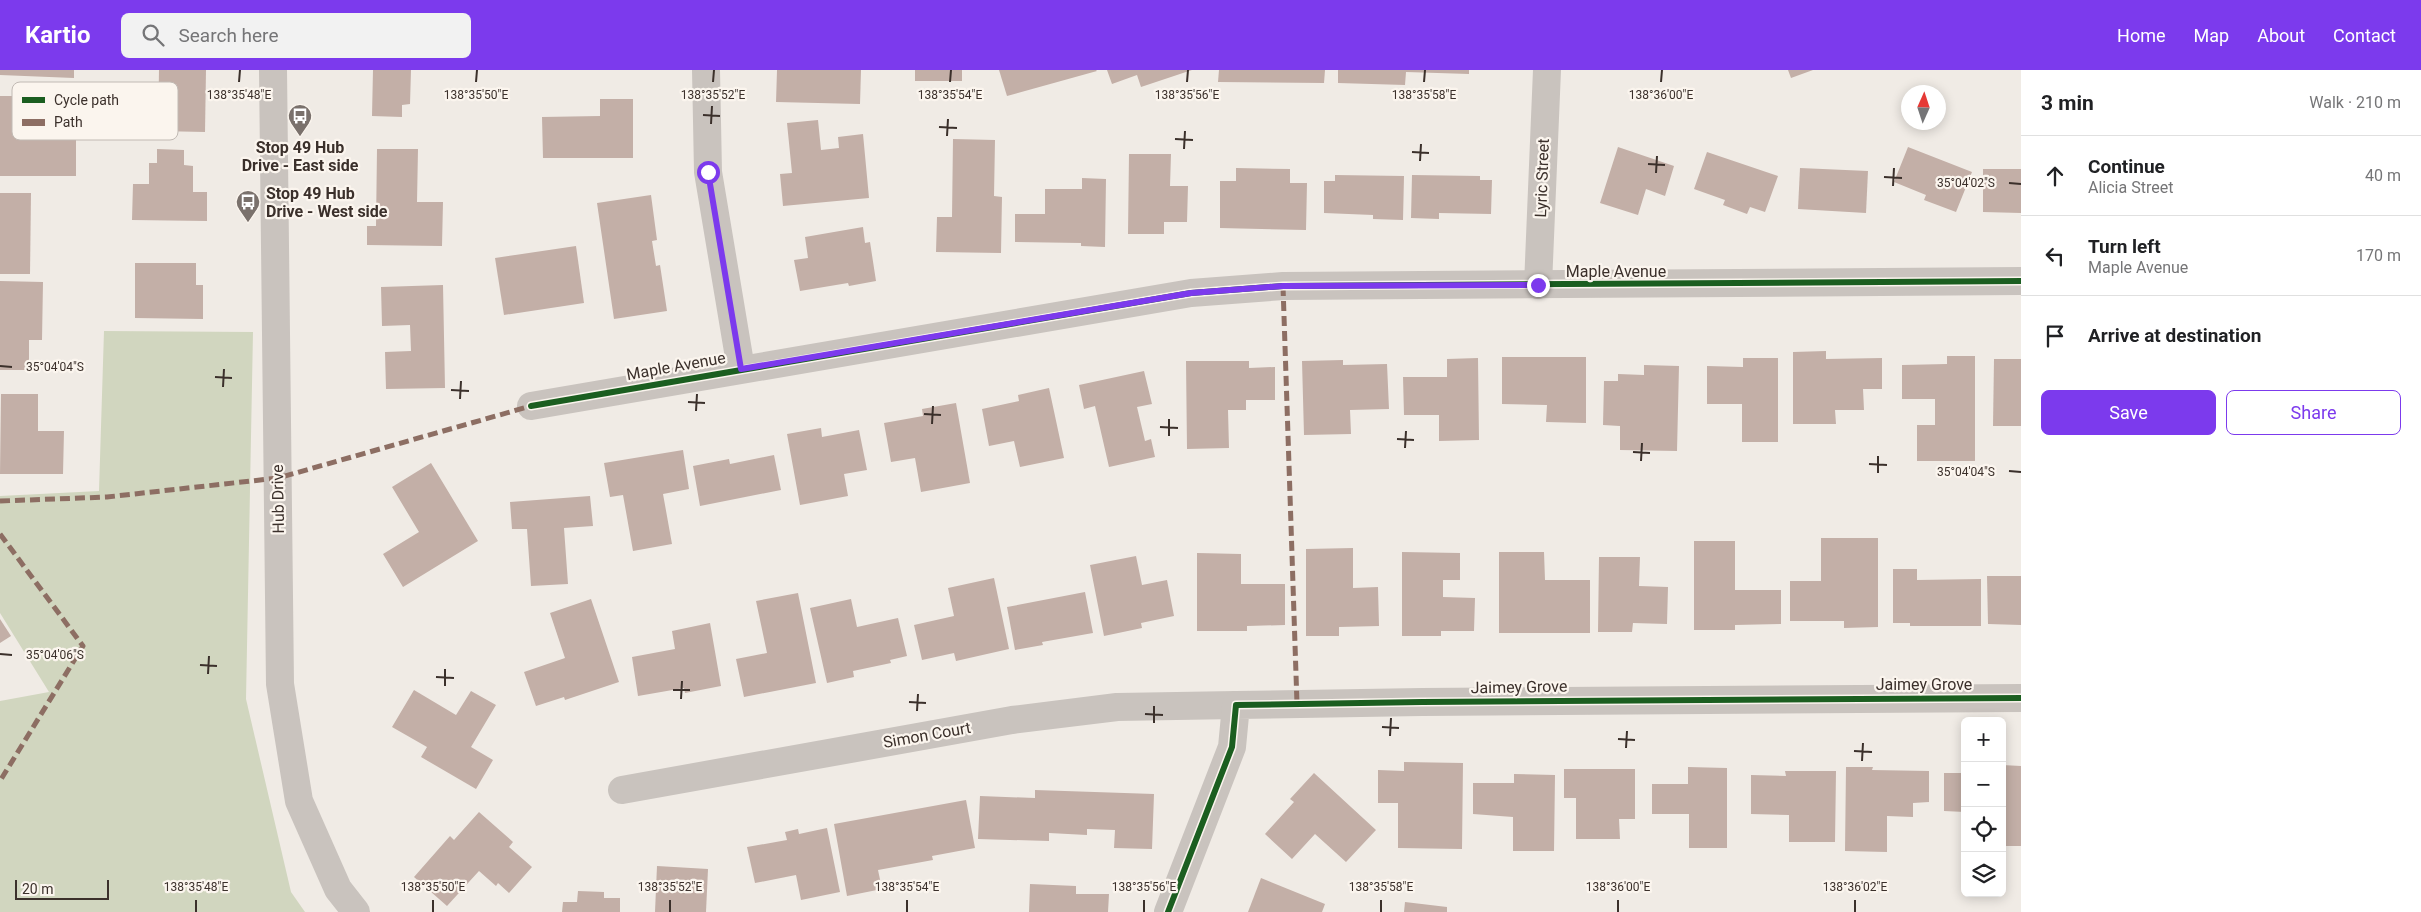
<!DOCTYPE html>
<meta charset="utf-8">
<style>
:root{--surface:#fff;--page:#f2f2f2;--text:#202124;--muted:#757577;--line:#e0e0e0;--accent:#7c3aed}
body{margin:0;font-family:Roboto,sans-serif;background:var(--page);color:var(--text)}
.controls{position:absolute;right:15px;bottom:15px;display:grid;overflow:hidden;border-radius:8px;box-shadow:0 2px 12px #0003}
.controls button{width:45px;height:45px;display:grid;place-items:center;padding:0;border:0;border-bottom:1px solid var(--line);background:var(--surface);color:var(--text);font:25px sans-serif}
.compass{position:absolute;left:1901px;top:15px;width:45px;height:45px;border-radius:50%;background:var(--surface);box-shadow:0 2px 12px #0003;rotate:3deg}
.scale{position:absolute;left:15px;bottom:12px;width:94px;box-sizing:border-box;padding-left:5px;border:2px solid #3b302b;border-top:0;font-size:14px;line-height:18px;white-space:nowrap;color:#3b302b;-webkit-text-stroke:4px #fbf5ee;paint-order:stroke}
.stop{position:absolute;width:15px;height:15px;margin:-11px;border:4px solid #7c3aed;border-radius:50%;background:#fff}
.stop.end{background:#7c3aed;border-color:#fff;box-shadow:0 1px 5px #0008}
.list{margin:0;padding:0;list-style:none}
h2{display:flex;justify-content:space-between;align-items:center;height:65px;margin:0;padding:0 20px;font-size:21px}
h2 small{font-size:16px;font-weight:400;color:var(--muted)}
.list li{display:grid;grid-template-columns:32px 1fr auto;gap:15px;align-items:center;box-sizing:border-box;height:80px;padding:0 20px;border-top:1px solid var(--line)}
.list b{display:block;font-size:19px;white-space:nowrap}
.list p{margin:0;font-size:16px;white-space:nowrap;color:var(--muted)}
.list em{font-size:16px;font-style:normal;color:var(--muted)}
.actions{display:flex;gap:10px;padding:15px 20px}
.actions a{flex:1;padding:11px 0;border:1px solid var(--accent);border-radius:8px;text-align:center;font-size:18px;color:var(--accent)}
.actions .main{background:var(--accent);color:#fff}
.icon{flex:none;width:28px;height:28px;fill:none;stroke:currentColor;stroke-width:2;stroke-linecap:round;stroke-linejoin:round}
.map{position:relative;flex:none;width:2021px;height:842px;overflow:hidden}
header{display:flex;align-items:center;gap:30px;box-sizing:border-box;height:70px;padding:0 25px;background:var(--accent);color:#fff}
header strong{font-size:24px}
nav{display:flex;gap:28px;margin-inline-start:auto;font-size:18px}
.search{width:350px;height:45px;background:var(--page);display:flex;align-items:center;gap:12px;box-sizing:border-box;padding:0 18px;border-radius:8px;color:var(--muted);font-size:19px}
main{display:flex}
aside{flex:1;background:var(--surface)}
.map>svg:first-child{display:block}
</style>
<header>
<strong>Kartio</strong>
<div class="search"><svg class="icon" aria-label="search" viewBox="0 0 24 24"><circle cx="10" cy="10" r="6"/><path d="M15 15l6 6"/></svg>Search here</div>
<nav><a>Home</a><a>Map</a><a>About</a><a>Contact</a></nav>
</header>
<main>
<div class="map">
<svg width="2021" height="842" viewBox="0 0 2021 842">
<rect width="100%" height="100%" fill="#f0ebe5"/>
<path fill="#d1d6bf" d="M104 261 253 262 246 629 291 822 305 842H0V631L49 622 0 543V426L99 421Z"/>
<g fill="#c3afa7">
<path d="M0 0H74V8L0 5Z"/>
<path d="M159 0H206L205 62 158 61Z"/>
<path d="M373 0H411L410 34 402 35V47L372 46Z"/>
<path d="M777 0H861L860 34 776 32Z"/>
<rect x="915" y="0" width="47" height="11"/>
<path d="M999 0H1096L1097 1 1007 26Z"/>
<path d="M1107 0H1192L1141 17 1137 5 1112 14Z"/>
<path d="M1219 0H1325L1324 13 1218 12Z"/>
<path d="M1338 0H1469V4L1406 2 1405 15 1338 13Z"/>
<path d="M1788 0H1813L1791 8Z"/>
<path d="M0 26H29V70H76V106H0Z"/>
<path d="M600 29H633V88H543L542 47 600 46Z"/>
<path d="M818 50 821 80 839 78 838 67 863 64 869 128 783 136 780 104 792 103 787 53Z"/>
<path d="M953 69 995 70 994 126 1002 127 1001 183 936 182 937 147H952Z"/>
<path d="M1618 77 1674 96 1665 126 1646 119 1638 145 1600 133Z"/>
<path d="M1908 77 1972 102 1956 142 1924 130 1926 125 1894 112Z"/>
<path d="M157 79 184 80V95L193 96V122H207V151L132 150 133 114H149V93H157Z"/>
<path d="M377 79H418L417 132H443L442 176 367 175V156H376Z"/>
<path d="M1707 82 1778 106 1765 142 1750 137 1747 144 1723 135 1725 130 1694 119Z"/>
<path d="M1129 84H1171L1170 116H1188L1187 152H1164V164H1128Z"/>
<path d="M1236 98 1290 99V113H1307L1306 160 1220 158V111H1236Z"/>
<path d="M1800 98 1868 101 1866 143 1798 139Z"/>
<path d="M1983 99H2021V143L1983 142Z"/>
<path d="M1335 105 1404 106 1403 150 1373 149V145L1324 143V111H1335Z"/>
<path d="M1412 105 1480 106V110H1492L1491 144 1439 143V149L1411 148Z"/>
<path d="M1082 108 1106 109 1105 177 1081 176V173L1015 172V144H1045V119H1082Z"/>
<path d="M0 123H31L30 204H0Z"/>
<path d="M651 125 657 170 652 171 656 196 660 195 667 241 614 249 597 133Z"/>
<path d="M863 157 865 173 870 172 876 211 849 216 848 213 800 221 794 190 808 188 805 167Z"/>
<path d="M576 176 584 233 504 245 495 188Z"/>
<path d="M135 193H196V215H203V249L135 248Z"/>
<path d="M0 211 43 212 42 270H29V300H0Z"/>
<path d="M443 215 445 318 386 319 385 282 411 281 410 255 382 256 381 217Z"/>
<path d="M1826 281V289L1882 288V319H1863L1864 340H1835L1836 354H1793V282Z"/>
<path d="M1947 286H1975V391H1917V355H1935V329H1902V295L1947 294Z"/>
<path d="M1502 287H1586V353L1546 352 1547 335 1502 334Z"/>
<path d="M1478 288 1479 370 1439 371V345H1404L1403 307H1447V289Z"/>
<path d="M1743 288H1778V372H1742V334H1707V296L1743 297Z"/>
<path d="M1994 289H2021V356H1993Z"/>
<path d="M1343 290V295L1387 294 1389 339 1350 340 1351 364 1304 365 1302 291Z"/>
<path d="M1186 291H1249V298L1275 297V330H1246V340H1228L1229 378 1187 379Z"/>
<path d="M1644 295 1679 296 1677 381 1620 380V356L1603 355 1604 311H1618V304L1644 305Z"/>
<path d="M1144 301 1152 334 1137 337 1145 371 1151 369 1155 387 1109 397 1095 336 1084 339 1079 315Z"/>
<path d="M1049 318 1064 388 1020 397 1014 371 989 376 982 339 1019 331 1018 325Z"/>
<path d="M1 324H38V361H64L63 404H0Z"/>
<path d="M956 333 970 413 921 422 915 388 891 392 884 353 923 346 922 339Z"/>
<path d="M821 358 822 367 859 360 867 400 844 404 848 426 800 435 787 364Z"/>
<path d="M683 380 689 419 663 424 672 474 633 481 623 425 610 427 604 393Z"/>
<path d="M774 385 781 420 700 436 693 396 729 389 730 394Z"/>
<path d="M431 393 478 471 403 517 383 484 419 462 392 417Z"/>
<path d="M590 426 593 456 564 458 568 514 531 516 527 459H512L510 432Z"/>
<path d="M1821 468H1878V557L1844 558V551H1790V511H1821Z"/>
<path d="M1694 471H1735V520H1781V554L1735 555V560H1694Z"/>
<path d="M1353 478V518L1378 517 1379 556 1339 557V566H1306V479Z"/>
<path d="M1402 482 1460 483V510H1443V527L1475 528 1474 561H1441V566H1402Z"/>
<path d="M1499 482H1544L1545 510H1590V563H1499Z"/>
<path d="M1197 483 1241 484V514H1285V555L1247 556V561H1197Z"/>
<path d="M1136 486 1142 515 1167 510 1174 546 1141 553 1142 558 1104 566 1090 495Z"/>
<path d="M1599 487H1640L1639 516 1668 517 1667 554 1633 553 1632 562H1598Z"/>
<path d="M1893 499H1917V510L1981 509V556H1910V553H1893Z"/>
<path d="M1987 506H2021V555L1988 554Z"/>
<path d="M994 508 1009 579 956 591 954 583 922 590 914 555 954 546 948 518Z"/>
<path d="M1085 522 1093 563 1042 572 1043 575 1015 580 1007 537Z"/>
<path d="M798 523 816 613 744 627 736 589 767 583 756 531Z"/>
<path d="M591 529 619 612 565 630 564 627 536 636 524 602 565 588 550 543Z"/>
<path d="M851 529 857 557 898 548 907 586 890 590 891 593 853 601 854 607 827 613 810 538Z"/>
<path d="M0 549 11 566 0 573Z"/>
<path d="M710 553 721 616 685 623 684 618 638 626 632 587 675 579 672 561Z"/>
<path d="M414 620 456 645 471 621 496 635 471 677 493 690 476 719 421 687 427 677 392 657Z"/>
<path d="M1404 692 1463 693 1462 779 1398 778V733H1378V700L1404 701Z"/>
<path d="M2002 695 2021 696V776H2002Z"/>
<path d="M1688 697 1727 698V778H1689V744H1652V714H1688Z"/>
<path d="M1846 697H1873L1872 700 1929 701V732L1913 733V747L1887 746V782L1845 781Z"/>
<path d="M1564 699H1635V749H1619L1620 769H1576V728H1564Z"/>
<path d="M1785 701H1836L1835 772H1789V745L1751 744V705L1786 706Z"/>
<path d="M1314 703 1376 760 1346 792 1315 764 1292 789 1265 764 1294 732 1290 729Z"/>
<path d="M1944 703H1965V742L1944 741Z"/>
<path d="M1514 704 1555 705 1554 781H1513V747L1473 744V713H1514Z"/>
<path d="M1035 720 1154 724 1152 779 1114 778 1115 760 1087 759V765L1049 763V771L978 769 980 726 1035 728Z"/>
<path d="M966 730 975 778 932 786 933 790 878 800 882 819 847 826 834 754Z"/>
<path d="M479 742 513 772 509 777 532 797 509 823 498 813 496 816 479 801 447 836 414 807 450 766 454 770Z"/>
<path d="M827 758 840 822 801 830 796 805 755 813 747 777 787 770 785 762 798 759 799 764Z"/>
<path d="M657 796 708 799 706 842H655Z"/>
<path d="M1261 808 1325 834 1322 842H1248Z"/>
<path d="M1030 814 1076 816V824H1109L1108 842H1029Z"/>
<path d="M578 821 604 822V828H620V842H562L563 832H577Z"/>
<path d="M1405 832 1447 837V842H1404Z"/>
</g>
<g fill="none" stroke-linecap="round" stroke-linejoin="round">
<g stroke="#c9c3be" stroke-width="28">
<path d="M273 0 280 614 299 731 338 819 356 842"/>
<path d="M706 0 708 102 741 299"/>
<path d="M1538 215 1547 0"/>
<path d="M531 336 1191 223 1283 216 2021 211"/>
<path d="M622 720 1012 650 1117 637 1236 635"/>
<path d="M1168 842 1232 677 1236 635 1422 632 2021 628"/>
</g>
<g stroke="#8d6e63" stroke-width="5" stroke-dasharray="10 5" stroke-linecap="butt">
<path d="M1283 216 1297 634"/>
<path d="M0 431 107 427 278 408 531 336"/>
<path d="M0 464 83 576 0 711"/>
</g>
<g stroke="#fbf5ee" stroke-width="9">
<g id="cycleway">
<path d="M531 336 1191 223 1283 216 2021 211"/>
<path d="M1168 842 1232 677 1236 635 1422 632 2021 628"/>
</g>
</g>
<use href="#cycleway" stroke="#1b5e20" stroke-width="6"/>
</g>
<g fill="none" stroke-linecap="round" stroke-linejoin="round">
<path stroke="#7c3aed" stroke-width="6" d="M708 102 741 299 1191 223 1283 216 1538 215"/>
</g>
<path fill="none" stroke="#3b302b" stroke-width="2" d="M239 12 240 0M476 12 477 0M713 12 714 0M950 12 951 0M1187 12 1188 0M1424 12 1425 0M1661 12 1662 0M703 45 720 46M711 54 712 36M939 57 957 58M947 66 948 49M1175 69 1193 70M1184 79 1185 61M1412 82 1429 83M1420 91 1421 74M1648 94 1665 95M1656 103 1657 86M1884 107 1902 108M2009 113 2021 114M1893 116 1894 98M0 296 12 297M215 307 232 308M223 317 224 299M451 320 469 321M460 329 461 311M688 332 705 333M696 341 697 324M924 344 941 345M932 354 933 336M1160 357 1178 358M1169 366V349M1397 369 1414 370M1405 378 1406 361M1633 382 1650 383M1641 391 1642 373M1869 394 1887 395M2009 401 2021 402M1878 403V386M0 584 12 585M200 595 217 596M208 604 209 586M436 607 454 608M445 616V599M673 620H690M681 629 682 611M909 632 926 633M917 641 918 624M1145 644 1163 645M1154 653V636M1382 657 1399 658M1390 666 1391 648M1618 669 1635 670M1626 678 1627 661M1854 681 1872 682M1862 691 1863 673M196 842V830M433 842V830M670 842V830M907 842V830M1144 842V830M1381 842V830M1618 842V830M1855 842V830"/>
<defs>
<g id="bus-pin" transform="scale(1.25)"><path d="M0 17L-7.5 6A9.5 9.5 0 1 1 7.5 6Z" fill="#7a716c" stroke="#fbf5ee"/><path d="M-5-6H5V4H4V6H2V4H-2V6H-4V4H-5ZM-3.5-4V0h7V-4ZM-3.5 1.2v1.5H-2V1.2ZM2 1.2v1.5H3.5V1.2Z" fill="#fff"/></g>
</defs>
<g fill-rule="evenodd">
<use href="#bus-pin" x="300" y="46"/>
<use href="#bus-pin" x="248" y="132"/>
</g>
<g text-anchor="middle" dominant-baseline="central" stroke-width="4.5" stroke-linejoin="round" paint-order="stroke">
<g font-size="16" font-weight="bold" fill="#3b302b" stroke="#fbf5ee">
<text x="300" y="77">Stop 49 Hub<tspan x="300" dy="18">Drive - East side</tspan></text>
<text x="266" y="123" text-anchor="start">Stop 49 Hub<tspan x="266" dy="18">Drive - West side</tspan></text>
</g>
<g font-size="16" fill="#3b302b" stroke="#fbf5ee">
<text transform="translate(1542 108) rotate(-88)">Lyric Street</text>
<text x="1616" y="201">Maple Avenue</text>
<text transform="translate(676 296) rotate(-10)">Maple Avenue</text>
<text transform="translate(278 429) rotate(-91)">Hub Drive</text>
<text x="1924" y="614">Jaimey Grove</text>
<text transform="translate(1519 617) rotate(-1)">Jaimey Grove</text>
<text transform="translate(927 665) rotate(-10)">Simon Court</text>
</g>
</g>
<rect x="12" y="12" width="166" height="58" rx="8" fill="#fbf5ee" stroke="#c1bab4" stroke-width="1"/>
<rect x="22" y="27" width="23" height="6" fill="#1b5e20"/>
<rect x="22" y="49" width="23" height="7" fill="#8d6e63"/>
<g font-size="14" fill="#3b302b">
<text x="54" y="35">Cycle path</text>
<text x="54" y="57">Path</text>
</g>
<g font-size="12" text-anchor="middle" fill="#3b302b" stroke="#fbf5ee" stroke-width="4.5" stroke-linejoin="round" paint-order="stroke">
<text x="239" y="29">138°35'48"E</text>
<text x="476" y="29">138°35'50"E</text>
<text x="713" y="29">138°35'52"E</text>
<text x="950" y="29">138°35'54"E</text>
<text x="1187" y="29">138°35'56"E</text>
<text x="1424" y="29">138°35'58"E</text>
<text x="1661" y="29">138°36'00"E</text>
<text x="1966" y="117">35°04'02"S</text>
<text x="55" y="301">35°04'04"S</text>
<text x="1966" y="406">35°04'04"S</text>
<text x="55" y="589">35°04'06"S</text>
<text x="196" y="821">138°35'48"E</text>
<text x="433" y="821">138°35'50"E</text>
<text x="670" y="821">138°35'52"E</text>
<text x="907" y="821">138°35'54"E</text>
<text x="1144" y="821">138°35'56"E</text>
<text x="1381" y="821">138°35'58"E</text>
<text x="1618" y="821">138°36'00"E</text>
<text x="1855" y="821">138°36'02"E</text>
</g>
</svg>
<div class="controls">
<button>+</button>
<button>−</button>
<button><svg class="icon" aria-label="locate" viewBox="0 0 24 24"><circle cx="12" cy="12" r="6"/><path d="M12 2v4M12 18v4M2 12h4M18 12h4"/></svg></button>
<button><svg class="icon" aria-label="layers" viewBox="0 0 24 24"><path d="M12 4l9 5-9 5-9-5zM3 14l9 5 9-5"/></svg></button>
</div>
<svg class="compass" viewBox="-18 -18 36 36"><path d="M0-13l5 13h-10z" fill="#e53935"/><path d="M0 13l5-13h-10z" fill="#757577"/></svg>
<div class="scale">20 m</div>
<div class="stop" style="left:708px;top:102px"></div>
<div class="stop end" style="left:1538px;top:215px"></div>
</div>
<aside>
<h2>3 min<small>Walk · 210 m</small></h2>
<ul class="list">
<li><svg class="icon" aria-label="ahead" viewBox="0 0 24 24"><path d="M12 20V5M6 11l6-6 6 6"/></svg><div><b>Continue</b><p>Alicia Street</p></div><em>40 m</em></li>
<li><svg class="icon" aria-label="left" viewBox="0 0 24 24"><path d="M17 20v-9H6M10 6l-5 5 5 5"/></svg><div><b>Turn left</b><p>Maple Avenue</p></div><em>170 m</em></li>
<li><svg class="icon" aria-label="arrive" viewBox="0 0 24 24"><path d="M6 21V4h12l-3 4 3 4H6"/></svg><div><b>Arrive at destination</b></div></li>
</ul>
<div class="actions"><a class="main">Save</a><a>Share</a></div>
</aside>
</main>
